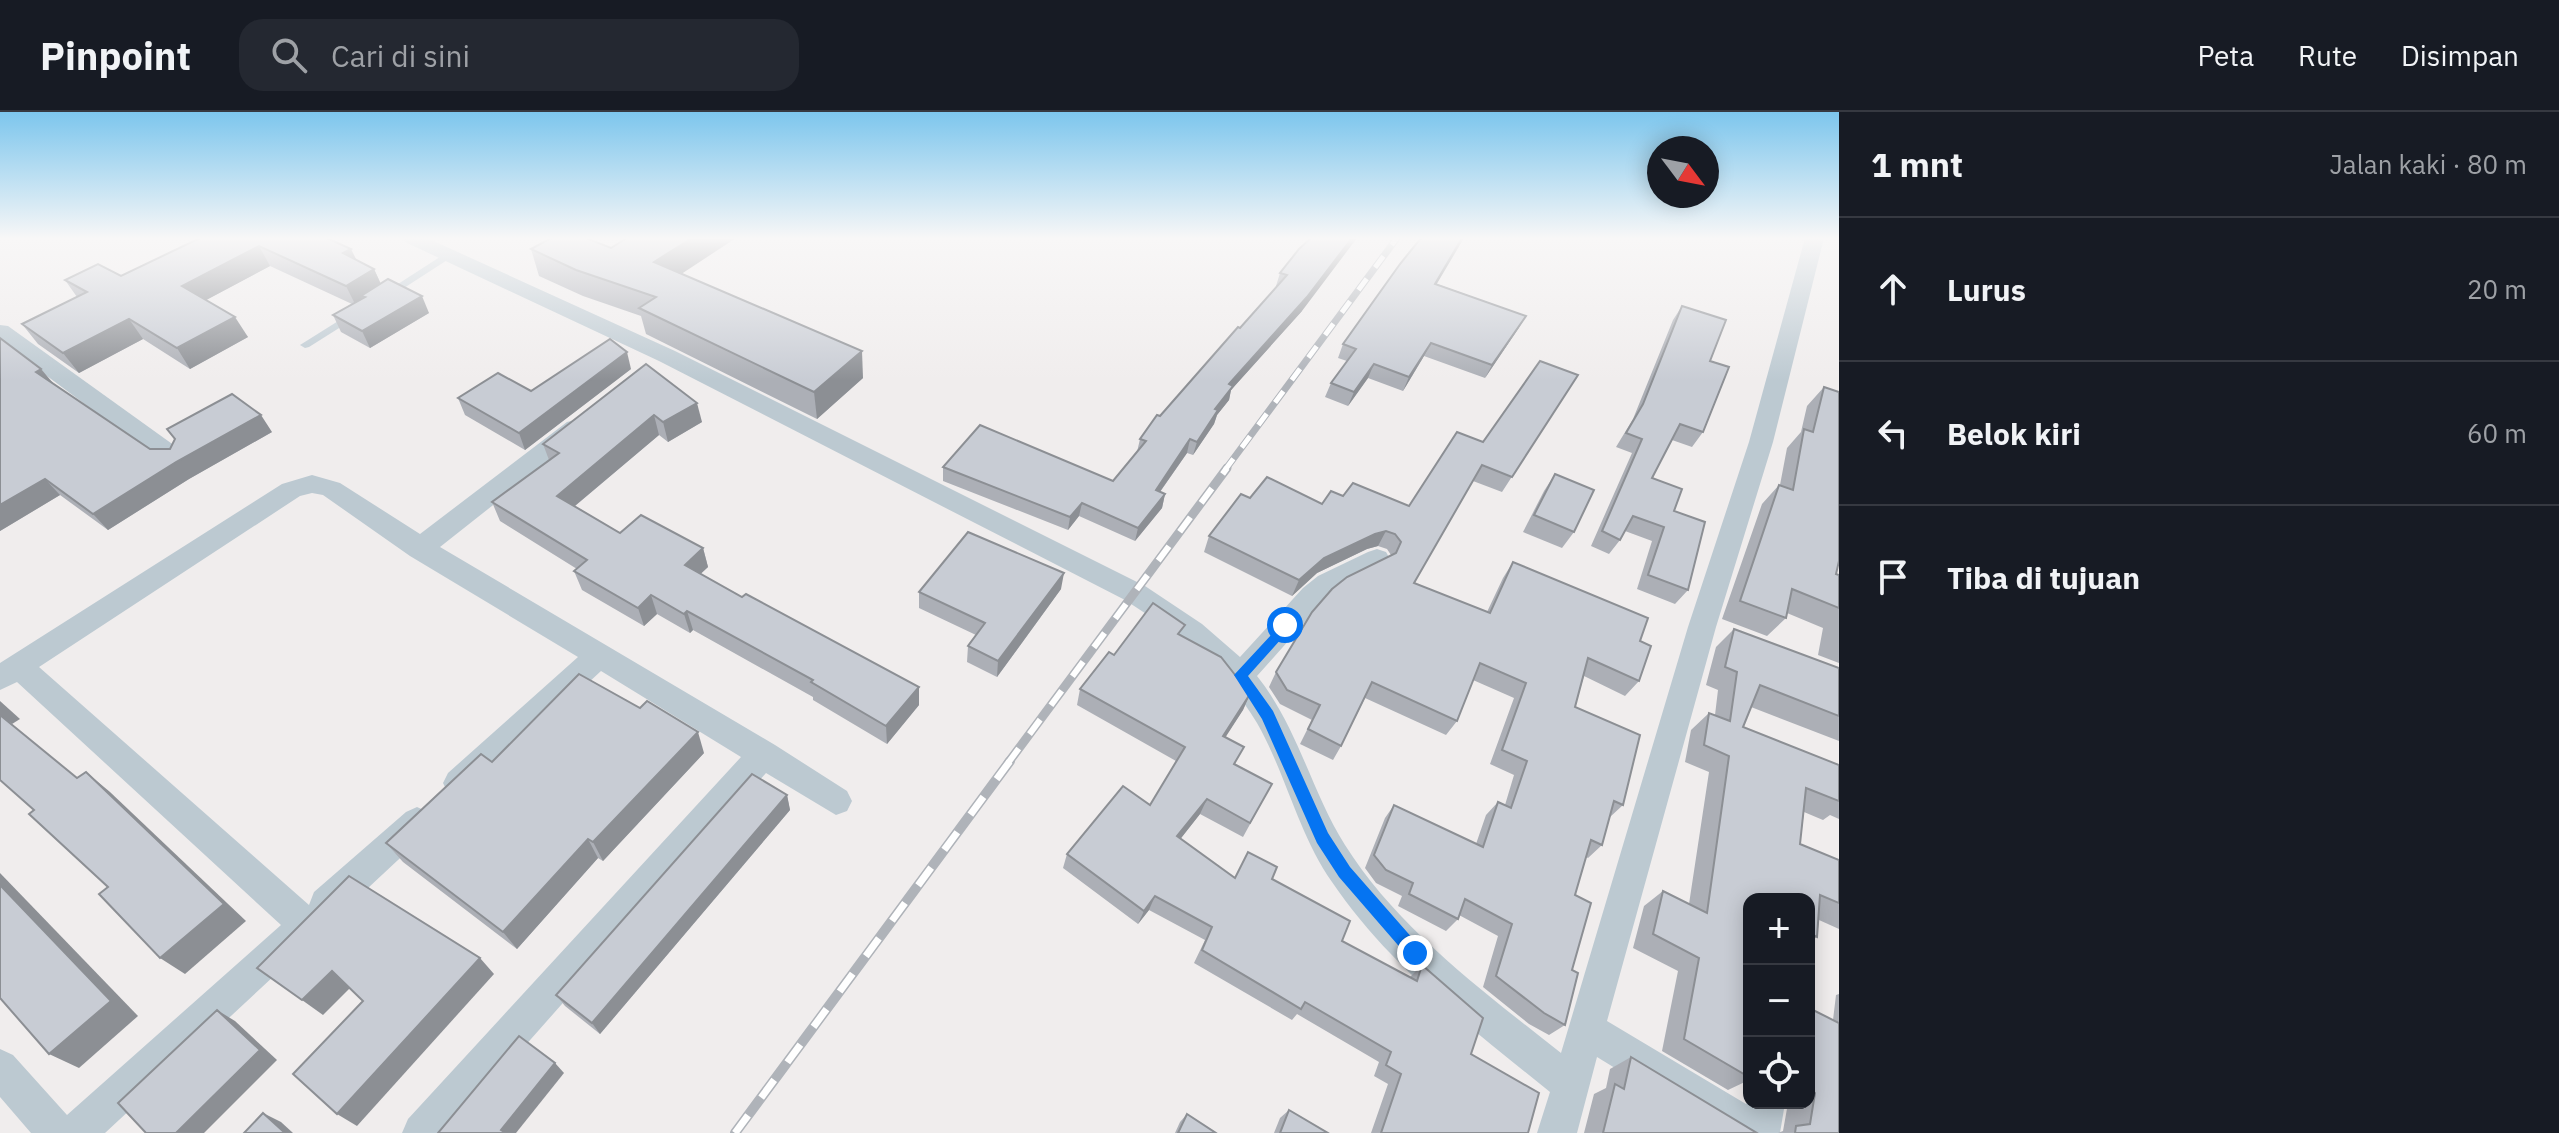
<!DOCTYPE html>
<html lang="id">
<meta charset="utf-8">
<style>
:root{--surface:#171b24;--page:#242831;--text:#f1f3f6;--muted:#9ea1a6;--line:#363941}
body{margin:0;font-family:"IBM Plex Sans",sans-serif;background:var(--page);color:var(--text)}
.controls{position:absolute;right:24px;bottom:24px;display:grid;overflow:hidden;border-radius:16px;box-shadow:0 4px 20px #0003}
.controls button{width:72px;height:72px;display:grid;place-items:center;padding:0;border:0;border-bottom:2px solid var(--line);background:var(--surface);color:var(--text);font:40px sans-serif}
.compass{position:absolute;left:1647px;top:24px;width:72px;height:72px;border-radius:50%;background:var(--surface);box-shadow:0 4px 20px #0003;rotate:122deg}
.stop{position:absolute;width:24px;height:24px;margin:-18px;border:6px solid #0574f2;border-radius:50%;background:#fff}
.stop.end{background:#0574f2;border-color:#fff;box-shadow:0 2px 8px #0008}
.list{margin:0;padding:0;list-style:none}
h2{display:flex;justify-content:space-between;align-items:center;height:104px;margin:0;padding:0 32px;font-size:34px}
h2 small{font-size:26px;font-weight:400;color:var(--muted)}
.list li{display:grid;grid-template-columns:52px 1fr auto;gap:24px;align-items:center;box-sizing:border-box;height:144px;padding:0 32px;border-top:2px solid var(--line)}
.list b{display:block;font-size:30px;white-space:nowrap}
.list em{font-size:26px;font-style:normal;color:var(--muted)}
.icon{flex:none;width:44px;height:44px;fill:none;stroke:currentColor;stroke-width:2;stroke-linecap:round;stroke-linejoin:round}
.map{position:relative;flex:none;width:1839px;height:1021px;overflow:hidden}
header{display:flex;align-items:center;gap:48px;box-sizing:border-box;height:112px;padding:0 40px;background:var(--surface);border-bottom:2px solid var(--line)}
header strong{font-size:38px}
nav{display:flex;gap:44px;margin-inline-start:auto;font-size:28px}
.search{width:560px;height:72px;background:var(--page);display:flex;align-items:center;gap:20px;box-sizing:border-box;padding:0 28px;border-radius:24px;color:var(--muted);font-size:30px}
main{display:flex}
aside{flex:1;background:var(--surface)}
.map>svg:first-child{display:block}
</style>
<header>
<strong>Pinpoint</strong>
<div class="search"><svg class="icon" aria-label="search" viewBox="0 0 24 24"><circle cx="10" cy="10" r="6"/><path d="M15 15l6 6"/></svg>Cari di sini</div>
<nav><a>Peta</a><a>Rute</a><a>Disimpan</a></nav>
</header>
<main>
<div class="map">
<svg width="1839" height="1021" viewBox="0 0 1839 1021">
<rect width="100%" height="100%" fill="#f0eded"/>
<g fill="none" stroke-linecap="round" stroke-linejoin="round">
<g fill="#bcc9d1" fill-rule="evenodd">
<path d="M446 141 455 143 390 185H382L381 183Z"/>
<path d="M351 201 355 202V206L309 235 305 236 300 233Z"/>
</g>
<g fill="#bcc9d1" fill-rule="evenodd">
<path d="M402 126H427L675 239 1145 474 1202 512 1240 545 1303 476 1318 464 1368 440 1377 437 1386 440 1390 447 1386 454 1338 478 1323 490 1257 564C1298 615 1311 679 1345 733 1398 817 1484 880 1561 941L1688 515 1749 330 1805 126H1824L1773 330 1716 515 1607 909 1746 992 1749 985V991H1785L1780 1021H1721L1597 945 1577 1021H1537L1550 980C1472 917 1389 854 1332 770 1298 721 1286 662 1257 611 1226 558 1176 521 1125 488L659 249 405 130Z"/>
<path d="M0 213 8 214 182 339 185 345 182 351 173 353 164 351 0 229Z"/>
<path d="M575 308 583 310 587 316 583 322 440 435 775 633 847 679 852 689 847 699 836 703 766 661 448 1021H402L408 1007 741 645 601 559 470 681 459 685 448 681 443 671 448 661 578 545 410 444 323 383 312 381 300 384 39 555 309 793 314 780 406 700 417 695 428 700 433 710 428 720 338 804 326 808 320 806 322 812 317 824 307 828 302 838 105 1021H31L0 985V937L13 943 67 1003 281 813 17 570 0 578V551L282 372 312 363 340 371 420 422 567 310Z"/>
</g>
<g stroke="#afb3b9" stroke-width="7">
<path id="rail-far2" d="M1225 358 1397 126"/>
</g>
<g stroke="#afb3b9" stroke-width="9">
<path id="rail-far1" d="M1008 651 1227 356"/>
</g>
<g stroke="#afb3b9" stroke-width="10">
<path id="rail" d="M735 1021 1010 649"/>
</g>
<use href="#rail-far2" stroke="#fff" stroke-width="5" stroke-dasharray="14" stroke-linecap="butt"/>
<use href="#rail-far1" stroke="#fff" stroke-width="6" stroke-dasharray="18" stroke-linecap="butt"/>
<use href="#rail" stroke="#fff" stroke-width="7" stroke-dasharray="22" stroke-linecap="butt"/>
</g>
<g fill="#acafb6">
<path d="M191 126H327L357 148 374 157 381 172 429 201 370 236 341 220 333 203 352 192 270 154 206 188 248 225 190 257 143 227 79 261 38 232 22 212 77 185 65 168 121 164 196 128Z"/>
<path d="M611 136 682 162 863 266 817 307 646 222 641 204 583 184 539 164 531 137Z"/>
<path d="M1299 137 1302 199 1231 278 1229 288 1217 303 1214 312 1193 343 1187 341 1160 380 1165 382 1162 396 1135 429 1079 404 1068 418 943 369V355L1113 369 1137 340 1140 327 1277 175 1276 174 1280 161Z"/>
<path d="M1437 172 1526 204 1518 217 1485 266 1424 244 1403 279 1368 266 1348 294 1325 285 1331 271 1347 249 1338 246 1343 232Z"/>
<path d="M1682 194 1710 249 1703 320 1692 335 1672 328 1652 366 1674 399 1688 478 1675 492 1637 477 1652 429 1625 419 1620 428 1609 442 1591 434 1632 341 1616 335 1633 307 1673 208Z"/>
<path d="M0 226 41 257 54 272 150 337H170L175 328 167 317 272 320 189 367 108 418 60 383 0 419Z"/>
<path d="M646 252 702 310 668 330 659 323 575 394 620 421 703 436 708 455 700 462 742 485 919 575V593L887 632 813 588V585L693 518 690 521 657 502 644 514 582 478 574 459 577 457 500 409 492 390 549 348 543 332Z"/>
<path d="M631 257 525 338 465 303 458 286 531 279Z"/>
<path d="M1578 263 1502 380 1473 369 1414 471 1487 500 1503 466 1513 450 1640 529 1639 569 1625 584 1584 564 1575 595 1623 693 1610 705 1602 733 1588 746 1586 745 1575 783 1572 858 1565 913 1549 923 1529 912 1483 875 1498 824 1459 803 1458 807 1446 819 1398 794 1402 784 1376 771 1365 756 1385 706 1394 693 1476 732 1486 703 1498 690 1505 693 1514 663 1490 652 1514 586 1473 568 1457 609 1446 623 1365 586 1341 634 1333 648 1300 632 1312 608 1280 592 1269 575 1276 560 1391 443 1387 437 1378 434 1367 437 1317 461 1292 484 1204 440 1209 424 1250 386 1322 392 1343 384 1409 394 1483 330Z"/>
<path d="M1824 275 1836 462 1839 463V551L1818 543 1823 516 1787 501 1786 506 1767 524 1722 507 1762 392 1779 373H1780L1787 336 1801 320 1807 294Z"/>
<path d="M1555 362 1574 420 1562 436 1523 420 1544 379Z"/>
<path d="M1061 477 997 565 967 550 968 534 976 523 919 496V480Z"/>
<path d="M1734 517 1839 556V629L1751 595 1743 615 1839 653V707L1830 703 1823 708 1804 700 1800 732 1839 748V817L1819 808 1817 825 1809 830V787H1749V968L1728 978 1662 939 1678 859 1633 836 1644 794 1663 779 1689 792 1709 660 1685 650 1691 618 1709 601 1715 603 1718 578 1706 573 1716 535Z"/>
<path d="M1181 524 1250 582 1243 598 1225 625 1236 653 1272 672 1243 725 1200 702 1180 727 1235 766 1248 740 1272 767 1342 829 1410 865 1422 853 1471 942 1528 1021H1371L1388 972 1374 964 1379 950 1297 902 1292 908 1194 851 1205 828 1149 798 1138 812 1063 756 1067 742 1150 693 1176 649 1077 593 1080 577 1114 543Z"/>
<path d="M704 641 603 749 598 746 517 837 403 750 386 731 492 650Z"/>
<path d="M787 683 790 698 600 922 565 894 556 883Z"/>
<path d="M1839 882V1021H1778L1783 1019 1788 991H1809V896L1833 908 1836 883Z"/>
<path d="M1631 945 1757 1021H1584L1594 982 1606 976 1610 957Z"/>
<path d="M1289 998 1328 1021H1274L1280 1006Z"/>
<path d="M1187 1002 1216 1021H1175L1180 1010Z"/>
</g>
<g fill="#8c8f94">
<path d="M692 126H736L660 176 654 150Z"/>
<path d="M1352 126H1357L1302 199 1231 278 1229 288 1217 303 1214 312 1193 343 1197 330 1229 272Z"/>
<path d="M1462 126H1464L1429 185 1435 172Z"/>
<path d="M259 134 270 154 195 194 182 174Z"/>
<path d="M351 137 361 157 343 141Z"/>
<path d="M374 157 383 177 361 184 364 189 356 194 346 174Z"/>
<path d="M422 184 429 201 370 236 362 219Z"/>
<path d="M1526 204 1518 217 1485 266 1492 253Z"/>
<path d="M235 205 248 225 190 257 177 236Z"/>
<path d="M129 207 143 227 79 261 63 241Z"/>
<path d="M1431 231 1424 244 1403 279 1409 265Z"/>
<path d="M862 239 863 266 817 307 814 280Z"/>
<path d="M627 240 631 257 525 338 519 321Z"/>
<path d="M1374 252 1368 266 1348 294 1354 280Z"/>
<path d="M41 257 55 274 36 260Z"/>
<path d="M697 291 702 310 668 330 663 310Z"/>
<path d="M261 303 272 320 189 367 108 418 93 402 176 350Z"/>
<path d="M654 303 659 323 564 403 557 384Z"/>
<path d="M1190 327 1187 341 1152 391 1156 378Z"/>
<path d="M45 367 60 383 0 419V393Z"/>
<path d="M1165 382 1162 396 1135 429 1138 416Z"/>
<path d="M1082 391 1079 404 1068 418 1070 405Z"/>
<path d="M1386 419 1378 434 1367 437 1317 461 1292 484 1299 468 1324 446 1375 422Z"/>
<path d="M703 436 708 455 690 472 685 453Z"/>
<path d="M1064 461 1061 477 997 565 998 549Z"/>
<path d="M651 483 657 502 644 514 638 496Z"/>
<path d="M687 499 693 518 690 521 684 502Z"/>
<path d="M919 575V593L887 632 886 614Z"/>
<path d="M1250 582 1243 598 1216 640 1223 624Z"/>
<path d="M0 589 20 607 12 612 0 603Z"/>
<path d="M698 620 704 641 603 749 593 730Z"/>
<path d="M86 660 110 680 246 809 185 862 160 846Z"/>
<path d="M787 683 790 698 600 922 592 911Z"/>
<path d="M1207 687 1200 702 1171 739 1177 724Z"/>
<path d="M588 727 598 746 517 837 503 820Z"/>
<path d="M0 761 138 904 79 956 49 942 0 773Z"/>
<path d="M1155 784 1149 798 1138 812 1144 799Z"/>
<path d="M480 846 494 862 357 1014 337 1002Z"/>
<path d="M332 859 351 875 323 903 302 888Z"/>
<path d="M217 898 235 909 277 948 204 1021H176Z"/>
<path d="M555 951 564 961 516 1021H505L501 1018Z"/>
<path d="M263 1001 281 1010 293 1021H285Z"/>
</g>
<g fill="#c8ccd4" stroke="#8c8f94" stroke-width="2">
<path d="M200 126H327L351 137 343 141 374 157 346 174 259 134 182 174 235 205 177 236 129 207 63 241 22 212 87 180 65 168 98 152 121 164Z"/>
<path d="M551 126H586L611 136 627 126H692L654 150 862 239 814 280 639 196 656 185 576 158 531 137Z"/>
<path d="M1311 126H1352L1307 185 1229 272 1233 274 1215 297 1218 298 1197 330 1190 327 1156 378 1165 382 1138 416 1082 391 1070 405 943 355 980 313 1113 369 1146 329 1140 327 1157 303 1160 304 1238 215 1240 216 1287 163 1280 161 1299 137Z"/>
<path d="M1421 126H1462L1435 172 1526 204 1492 253 1431 231 1409 265 1374 252 1354 280 1331 271 1356 237 1343 232 1400 152Z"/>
<path d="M388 167 422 184 362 219 333 203 365 185 361 184Z"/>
<path d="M1682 194 1726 208 1710 249 1729 255 1703 320 1680 312 1652 366 1682 377 1674 399 1705 410 1688 478 1648 463 1664 415 1633 404 1620 428 1602 419 1642 327 1626 321 1643 292Z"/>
<path d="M0 226 41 257 36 260 150 337H170L175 327 167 317 232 282 261 303 176 350 93 402 45 367 0 393Z"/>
<path d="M610 227 627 240 519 321 458 286 498 261 531 279Z"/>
<path d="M1540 249 1578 263 1512 365 1482 353 1414 471 1490 501 1513 450 1648 506 1640 529 1651 534 1639 569 1588 546 1575 595 1640 623 1623 693 1614 689 1602 733 1591 728 1575 783 1591 791 1572 858 1578 861 1565 913 1544 901 1496 864 1512 812 1465 787 1458 807 1409 782 1413 771 1386 758 1374 743 1394 693 1483 735 1498 690 1511 696 1527 649 1502 638 1526 571 1480 551 1457 609 1372 570 1341 634 1308 617 1320 593 1287 578 1276 560 1312 500 1332 477 1347 465 1396 441 1401 430 1395 422 1386 419 1375 422 1324 446 1299 468 1209 424 1241 382 1250 386 1267 365 1322 392 1331 379 1343 384 1353 371 1409 394 1457 320 1483 330Z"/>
<path d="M646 252 697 291 663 310 654 303 557 384 620 421 641 403 703 436 685 453 742 485 746 482 919 575 886 614 811 570 813 568 687 499 684 502 651 483 638 496 574 459 587 448 492 390 559 341 543 332Z"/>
<path d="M1824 275 1839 280V449L1836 462 1839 463V496L1792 477 1786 506 1740 489 1779 373 1793 378 1804 317 1813 320Z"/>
<path d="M1555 362 1594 378 1574 420 1534 403Z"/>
<path d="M968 420 1064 461 998 549 968 534 985 511 919 480Z"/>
<path d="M1153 491 1185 513 1178 522 1221 545 1250 582 1223 624 1244 635 1234 652 1272 672 1250 711 1207 687 1177 724 1235 766 1248 740 1277 755 1272 767 1350 809 1342 829 1417 869 1422 853 1483 906 1471 942 1539 981 1528 1021H1381L1401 962 1386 953 1391 940 1305 890 1301 897 1202 838 1212 815 1155 784 1144 799 1067 742 1123 674 1150 693 1185 635 1080 577 1109 540 1114 543Z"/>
<path d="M1734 517 1839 556V604L1760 573 1743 615 1839 653V689L1806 676 1800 732 1839 748V791L1820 783 1817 825 1809 821V787H1749V965L1684 927 1699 846 1653 822 1663 779 1707 801 1729 644 1704 633 1709 601 1730 609 1737 560 1725 555Z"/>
<path d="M579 562 640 596 647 589 698 620 593 730 588 727 503 820 386 731 481 642 492 650Z"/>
<path d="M0 603 77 666 86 660 224 792 160 846 99 782 108 775 29 702 34 698 0 668Z"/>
<path d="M752 662 787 683 592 911 556 883Z"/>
<path d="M349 764 480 846 337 1002 293 962 363 889 332 859 302 888 257 856Z"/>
<path d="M0 773 111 889 49 942 0 886Z"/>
<path d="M1809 896 1839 911V1021H1795L1796 1014 1810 1012 1815 981 1811 977H1809Z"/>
<path d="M217 898 260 938 176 1021H146L118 991Z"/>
<path d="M519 924 555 951 501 1018 506 1021H438Z"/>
<path d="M1631 945 1757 1021H1603L1615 972 1624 977Z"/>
<path d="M1289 998 1328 1021H1280Z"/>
<path d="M263 1001 285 1021H244Z"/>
<path d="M1187 1002 1216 1021H1178Z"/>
</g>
<linearGradient id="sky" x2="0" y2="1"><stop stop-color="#7dc6ed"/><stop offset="0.47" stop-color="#f8f7f7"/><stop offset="1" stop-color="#f8f7f7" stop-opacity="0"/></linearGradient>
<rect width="1839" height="269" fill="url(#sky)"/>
<path fill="#0574f2" d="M1285 508 1292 513 1290 517 1248 564 1273 599 1328 721 1350 755 1421 836 1424 841 1415 849 1410 847 1339 765 1317 731 1262 607 1234 563Z"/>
</svg>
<div class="controls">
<button>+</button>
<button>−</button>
<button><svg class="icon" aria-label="locate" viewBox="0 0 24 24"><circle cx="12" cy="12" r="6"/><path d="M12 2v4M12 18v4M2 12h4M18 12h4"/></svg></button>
</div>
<svg class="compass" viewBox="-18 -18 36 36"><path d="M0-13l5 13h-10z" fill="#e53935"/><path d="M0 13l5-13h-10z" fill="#9ea1a6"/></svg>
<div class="stop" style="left:1285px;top:513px"></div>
<div class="stop end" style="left:1415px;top:841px"></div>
</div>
<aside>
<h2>1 mnt<small>Jalan kaki · 80 m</small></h2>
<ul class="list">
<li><svg class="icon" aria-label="ahead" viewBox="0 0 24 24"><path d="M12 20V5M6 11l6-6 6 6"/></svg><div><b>Lurus</b></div><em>20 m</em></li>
<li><svg class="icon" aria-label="left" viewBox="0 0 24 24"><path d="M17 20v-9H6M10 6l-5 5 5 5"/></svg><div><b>Belok kiri</b></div><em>60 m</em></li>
<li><svg class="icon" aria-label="arrive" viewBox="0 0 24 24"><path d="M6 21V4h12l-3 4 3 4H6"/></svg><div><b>Tiba di tujuan</b></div></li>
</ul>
</aside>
</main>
